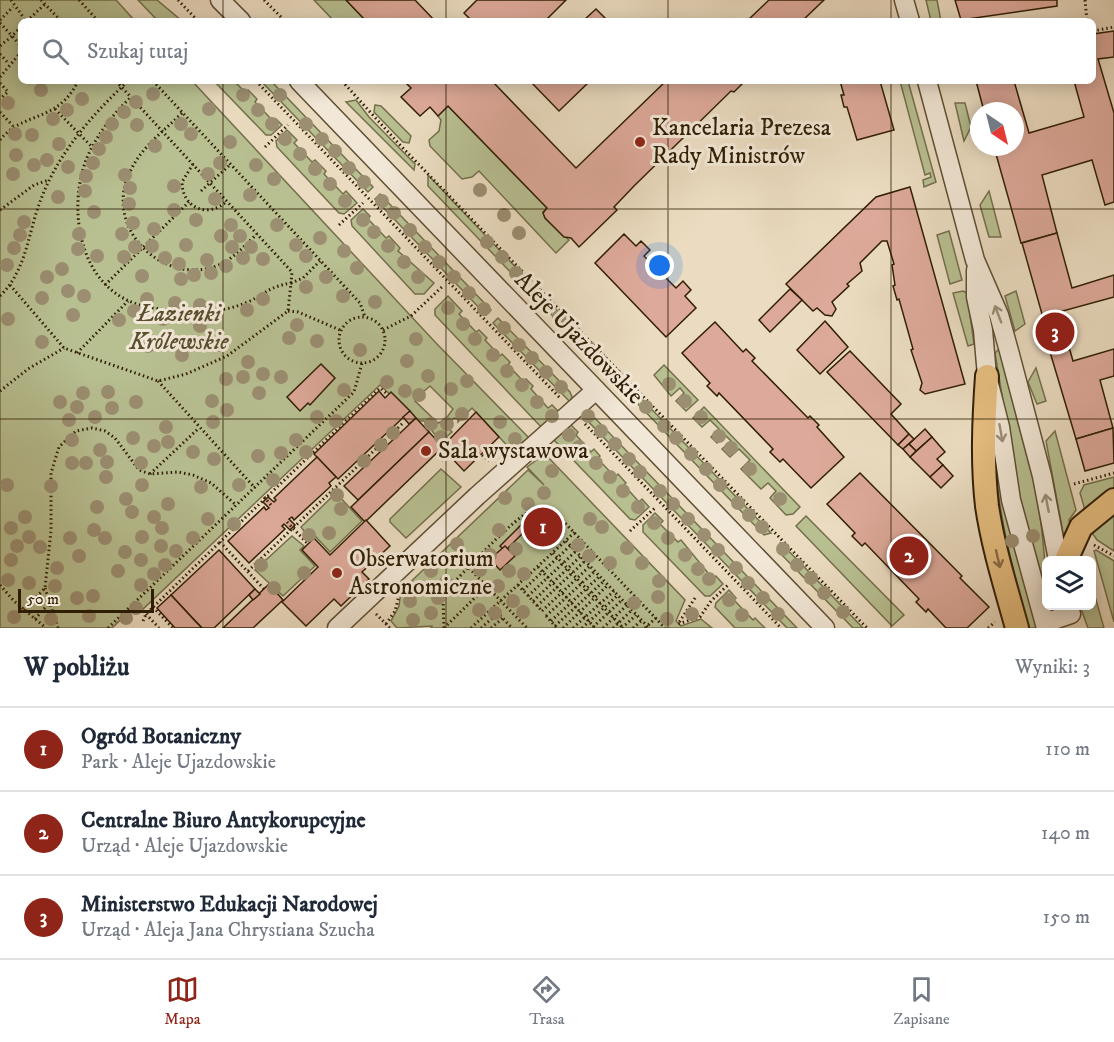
<!DOCTYPE html>
<html lang="pl">
<meta charset="utf-8">
<style>
:root{--surface:#fff;--page:#f2f2f3;--text:#1f2937;--muted:#747a83;--line:#e0e1e3;--accent:#8f2418}
body{margin:0;font-family:"IM FELL DW Pica",serif;background:var(--page);color:var(--text)}
.controls{position:absolute;right:18px;bottom:18px;display:grid;overflow:hidden;border-radius:9px;box-shadow:0 3px 15px #0003}
.controls button{width:54px;height:54px;display:grid;place-items:center;padding:0;border:0;border-bottom:2px solid var(--line);background:var(--surface);color:var(--text);font:30px sans-serif}
.compass{position:absolute;left:970px;top:102px;width:54px;height:54px;border-radius:50%;background:var(--surface);box-shadow:0 3px 15px #0003;rotate:145deg}
.scale{position:absolute;left:18px;bottom:15px;width:136px;box-sizing:border-box;padding-left:6px;border:3px solid #301e04;border-top:0;font-size:16px;line-height:21px;white-space:nowrap;color:#301e04;-webkit-text-stroke:4px #f2e8d7;paint-order:stroke}
.you{position:absolute;left:660px;top:266px;width:21px;height:21px;margin:-15px;border:4px solid #fff;border-radius:50%;background:#1a73e8;box-shadow:0 0 0 9px #1a73e833}
.badge{display:grid;place-items:center;width:39px;height:39px;border-radius:50%;background:var(--accent);color:#fff;font-size:20px;font-weight:700}
.pin{position:absolute;translate:-50% -50%;border:3px solid #fff;box-shadow:0 2px 6px #0006}
.list{margin:0;padding:0;list-style:none}
h2{display:flex;justify-content:space-between;align-items:center;height:78px;margin:0;padding:0 24px;font-size:26px}
h2 small{font-size:20px;font-weight:400;color:var(--muted)}
.list li{display:grid;grid-template-columns:39px 1fr auto;gap:18px;align-items:center;box-sizing:border-box;height:84px;padding:0 24px;border-top:2px solid var(--line)}
.list b{display:block;font-size:22px;white-space:nowrap}
.list p{margin:0;font-size:20px;white-space:nowrap;color:var(--muted)}
.list em{font-size:20px;font-style:normal;color:var(--muted)}
.icon{flex:none;width:33px;height:33px;fill:none;stroke:currentColor;stroke-width:2;stroke-linecap:round;stroke-linejoin:round}
.map{position:relative;flex:none;width:1114px;height:628px;overflow:hidden}
.search{position:absolute;background:var(--surface);box-shadow:0 3px 15px #0003;left:18px;right:18px;top:18px;height:66px;display:flex;align-items:center;gap:15px;box-sizing:border-box;padding:0 21px;border-radius:9px;color:var(--muted);font-size:22px}
.sheet{height:330px;background:var(--surface)}
nav{display:flex;justify-content:space-around;align-items:center;box-sizing:border-box;height:84px;border-top:2px solid var(--line);background:var(--surface);font-size:16px;color:var(--muted)}
nav a{display:grid;justify-items:center;gap:3px}
nav .on{color:var(--accent)}
.map>svg:first-child{display:block}
</style>
<div class="map">
<svg width="1114" height="628" viewBox="0 0 1114 628">
<rect width="100%" height="100%" fill="#ebdcc1"/>
<filter id="stains"><feTurbulence type="fractalNoise" baseFrequency=".00333" numOctaves="4"/><feColorMatrix values="0 0 0 0 .2 0 0 0 0 .09 0 0 0 0 .02 0 0 0 .5 -.17"/></filter>
<radialGradient id="worn" r=".72"><stop offset=".6" stop-color="#630" stop-opacity="0"/><stop offset="1" stop-color="#630" stop-opacity=".3"/></radialGradient>
<g fill="#b8c092" stroke="#746f4b" stroke-width="1.5" fill-rule="evenodd">
<path d="M0 0H116L135 21H21V81H192L436 343 531 440 515 454 472 408 458 422V419L454 418 446 425 452 432 441 442 424 421H418L380 385 143 609 136 605 112 628H0ZM430 386 453 409 445 420 438 423 415 401 421 390 423 392Z"/>
<path d="M138 0H157L182 21H158Z"/>
<path d="M314 0H346L366 21H334Z"/>
<path d="M926 0H937L941 21H931Z"/>
<path d="M214 81H234L246 93 248 90 257 99 255 102 273 121 276 119 282 125 271 135H266Z"/>
<path d="M261 81H271L373 187 368 192Z"/>
<path d="M900 81H908L936 182 924 187 923 180 931 177 930 173 925 175Z"/>
<path d="M356 100 369 117 415 164 414 170 346 102Z"/>
<path d="M955 103H965L971 127 964 141Z"/>
<path d="M375 105 381 106 411 136 409 143 403 142 374 112Z"/>
<path d="M448 106 547 208 543 212 545 218 569 240 556 253 479 171 472 177 462 179 430 146 429 140 439 131 441 120 438 116Z"/>
<path d="M287 130 297 140 294 143 312 162 315 160 326 171 324 174 343 194 346 191 357 203 344 214 339 213 277 147 276 141Z"/>
<path d="M428 175 525 277 520 282 428 186Z"/>
<path d="M989 191 1001 237H989L980 205Z"/>
<path d="M380 194 491 310 486 315 375 199Z"/>
<path d="M363 209 370 216 368 219 386 238 389 236 400 248 398 251 434 283 424 294H415L352 226 351 220Z"/>
<path d="M949 231 962 280 950 284 937 235Z"/>
<path d="M963 291 967 293 974 344 968 346 953 293Z"/>
<path d="M1016 291 1025 324 1015 331 1005 296Z"/>
<path d="M448 296 462 311 459 314 476 332 479 330 487 338 485 340 500 356 502 354 510 362 508 365 523 381 526 379 533 386 531 389 548 408 552 405 560 413 543 429 435 315V309Z"/>
<path d="M548 301 625 380 620 383 613 379 547 310Z"/>
<path d="M498 318 570 392 572 397 570 402 493 323Z"/>
<path d="M999 349C1026 428 1046 516 1046 600L1020 502 995 353Z"/>
<path d="M664 365 698 400 686 411 676 401 684 393 680 388 671 396 654 375Z"/>
<path d="M1036 368 1046 401 1037 404 1028 382Z"/>
<path d="M636 393 771 533 764 535 635 401Z"/>
<path d="M704 407 800 507 793 514 786 515 770 498 776 491 768 483 761 489 741 469 750 460 739 449 730 457 722 449 731 441 726 436 717 443 711 437 719 429 710 420 702 427 693 418Z"/>
<path d="M586 412 592 415 797 628H787L582 415Z"/>
<path d="M570 424 578 432 576 435 591 452 594 449 600 456 598 459 615 477 618 474 626 483 624 485 639 502 642 499 649 507 635 520 630 519 554 440Z"/>
<path d="M1055 431 1076 510 1069 520 1071 528 1064 538 1046 441Z"/>
<path d="M545 454 685 600 676 621 681 626 701 619 712 628H431L432 626 397 628 391 621 399 606 401 591 528 470 544 485 527 467Z"/>
<path d="M994 458 1008 524 1037 628H1029C1013 571 999 517 994 458Z"/>
<path d="M441 469 461 487 406 538 390 522V519Z"/>
<path d="M1114 477V488L1085 510 1080 493 1084 485Z"/>
<path d="M336 493 362 521 330 552 315 536 310 539 301 527Z"/>
<path d="M1114 510V551L1097 540 1090 530Z"/>
<path d="M655 513 663 521 660 524 678 542 681 540 713 579 716 576 723 584 710 596H705L643 532V525Z"/>
<path d="M806 516 904 615 892 626 796 526Z"/>
<path d="M292 536 304 546 300 550 315 566 283 596 255 570Z"/>
<path d="M780 543H781L863 628H853L779 552Z"/>
<path d="M1096 550 1114 561V622L1094 551Z"/>
<path d="M1092 583V586L1104 628H1088L1080 606H1092Z"/>
<path d="M729 590 736 598 734 600 753 620 755 618 765 628H735L715 607 716 603Z"/>
</g>
<g fill="#dda99a" stroke="#301e04" stroke-width="1.5">
<path d="M346 0H415L435 21H366Z"/>
<path d="M477 0H566L545 21H472L464 13Z"/>
<path d="M769 0H824L802 21H747Z"/>
<path d="M955 0H1057V6L961 20Z"/>
<path d="M596 9 608 21H583Z"/>
<path d="M1114 31V57L1098 59 1114 113V202L1105 205 1092 160 1042 175 1057 233 1021 243 994 147H1015V111H984L976 81H1014L1029 133 1084 117 1074 81H1093V34Z"/>
<path d="M404 81H492L576 168 666 81H745L734 92 731 91 634 186 614 207 617 210 579 247 571 238 564 237 545 218 543 213 547 208 448 106 438 116 430 107 420 116 401 97 411 88Z"/>
<path d="M530 81H590L559 111Z"/>
<path d="M840 81H880L894 130 857 140 847 107H844L841 95H844Z"/>
<path d="M910 187 965 384 925 394 920 390 922 383 911 350 913 349 899 299 897 300 893 286 895 285 892 265 894 264 887 241H882L860 263 862 271 847 284 849 286 832 302 836 309 832 316 825 315 817 308 813 311 786 284 876 197Z"/>
<path d="M1057 233 1072 288 1114 275V297L1059 312 1073 361 1114 349V376L1100 380 1113 428 1076 439 1041 322 1042 314 1022 243Z"/>
<path d="M624 234 636 246 641 241 650 250 644 256 676 288 683 281 691 290 685 296 696 308 666 337 595 263Z"/>
<path d="M790 289 802 300 770 332 759 320Z"/>
<path d="M825 321 848 347 820 374 797 350Z"/>
<path d="M715 322 743 352 746 349 755 358 752 361 808 418 810 416 819 425 817 427 844 457 811 488 783 459 780 462 770 452 773 449 719 393 717 396 707 386 710 383 682 353Z"/>
<path d="M850 351 901 404 891 414 909 434 898 445 827 372Z"/>
<path d="M321 364 335 378 310 405 308 403 300 411 287 397Z"/>
<path d="M379 391 385 398 391 392 410 411 338 479 314 454Z"/>
<path d="M410 411 416 418 409 424 403 417Z"/>
<path d="M476 412 499 437 464 471 446 452 442 455 438 451Z"/>
<path d="M416 418 429 432 358 500 344 486Z"/>
<path d="M1113 428 1114 463 1085 471 1076 439Z"/>
<path d="M925 429 932 437 916 451 909 444Z"/>
<path d="M429 432 443 447 365 522 351 507Z"/>
<path d="M909 434 914 439 903 449 898 445Z"/>
<path d="M932 437 945 452 937 459 943 465 930 477 910 457Z"/>
<path d="M909 444 916 451 910 457 903 449Z"/>
<path d="M317 457 336 477 329 483 331 486 294 520 292 517 289 519 295 525 290 530 284 524 282 526 285 529 249 563 228 541 264 507 266 510 269 508 263 502 268 497 274 502 276 500 274 498Z"/>
<path d="M943 465 953 476 941 488 930 477Z"/>
<path d="M860 473 962 576 960 578 989 607 967 628H946L928 609 926 612 916 602 919 599 865 543 862 546 852 536 855 533 827 504Z"/>
<path d="M366 520 390 546 362 572 369 579 341 606 334 599 306 626 282 602 318 567 302 550 314 538 330 555Z"/>
<path d="M525 521 530 526 505 551 500 546Z"/>
<path d="M505 546 515 556 500 570 490 559Z"/>
<path d="M219 550 255 589 214 628H202L171 595Z"/>
<path d="M269 584 283 600 253 628H223Z"/>
<path d="M255 589 260 594 253 600 249 595Z"/>
<path d="M171 595 195 621 202 628H175L157 608Z"/>
</g>
<g fill="none" stroke-linecap="round" stroke-linejoin="round">
<g stroke="#5f4e33" stroke-width="21">
<g id="minor">
<path d="M220 0 241 21"/>
<path d="M904 0 910 21"/>
<path d="M299 81 825 628"/>
<path d="M927 81 975 260 999 315 1009 351 1042 476 1058 560"/>
<path d="M976 270V297L983 330 987 376 1000 427 1011 500 1046 628"/>
<path d="M1045 623 1071 614"/>
<path d="M337 628 477 496 596 390"/>
</g>
</g>
<g stroke="#301e04" stroke-width="26">
<g id="major">
<path d="M987 376C984 419 982 462 987 506 993 547 1006 588 1017 628"/>
<path d="M1066 560 1081 527 1114 500"/>
</g>
</g>
<g stroke="#301e04" stroke-width="3" stroke-dasharray="1.5 3" stroke-linecap="butt">
<path d="M11 0 26 21"/>
<path d="M41 0 61 21"/>
<path d="M79 0 98 21"/>
<path d="M178 0 198 21"/>
<path d="M264 0 285 21"/>
<path d="M1085 0 1087 21"/>
<path d="M0 20 13 7"/>
<path d="M27 21 45 4"/>
<path d="M0 23 12 36 0 46"/>
<path d="M21 27 12 36 21 46"/>
<path d="M1093 31 1114 27"/>
<path d="M0 54 9 64"/>
<path d="M0 77 21 52"/>
<path d="M116 81 292 272 291 283C269 287 268 292 250 301 228 311 206 313 183 311 164 310 141 308 125 299 77 274 69 206 86 160 96 136 112 115 131 97"/>
<path d="M153 81 360 303 365 317"/>
<path d="M256 81 560 398"/>
<path d="M342 81 400 145 867 628"/>
<path d="M0 83 8 92 0 99"/>
<path d="M55 109 92 147"/>
<path d="M0 112 13 126"/>
<path d="M182 113C161 134 138 149 127 179 108 231 162 283 214 267 233 260 243 247 257 234"/>
<path d="M0 140C23 111 58 123 78 81"/>
<path d="M265 147 288 125"/>
<path d="M193 164 182 182C182 208 208 219 227 201"/>
<path d="M201 191 230 165"/>
<path d="M0 210 34 185 49 180"/>
<path d="M339 225 363 203"/>
<path d="M10 285 64 348 158 381 186 374 227 356 288 311 291 283 303 278 320 261"/>
<path d="M105 285 189 202"/>
<path d="M0 296C27 270 28 232 41 199 59 152 92 115 128 81"/>
<path d="M288 311 298 312 340 330"/>
<circle cx="362" cy="340" r="23"/>
<path d="M383 330 411 316 443 286"/>
<path d="M77 353 128 301"/>
<path d="M158 381 255 488"/>
<path d="M0 391 28 369 64 348"/>
<path d="M585 424 781 628"/>
<path d="M440 453 438 455 444 461"/>
<path d="M482 455 489 461"/>
<path d="M150 474 199 428"/>
<path d="M1074 484 1114 473"/>
<path d="M264 497 271 505"/>
<path d="M287 522 308 544"/>
<path d="M630 531 655 508"/>
<path d="M566 541 649 628"/>
<path d="M1094 545 1114 556"/>
<path d="M553 553 623 628"/>
<path d="M538 567 595 628"/>
<path d="M469 568 527 628"/>
<path d="M248 571 403 423"/>
<path d="M0 585 14 601 46 628"/>
<path d="M518 585 542 611"/>
<path d="M45 588 58 628"/>
<path d="M264 589 220 542 380 388 386 393"/>
<path d="M523 590 571 545"/>
<path d="M528 596 576 551"/>
<path d="M695 598 678 624 700 617 711 601 729 584"/>
<path d="M533 601 581 556"/>
<path d="M537 606 585 561"/>
<path d="M153 607 173 628"/>
<path d="M494 609 512 628"/>
<path d="M24 610 45 588 51 531V473L59 447 76 431 92 428 105 431 115 438 139 470 150 474 178 472 193 475 211 483 236 505"/>
<path d="M542 611 590 566"/>
<path d="M146 614 159 628"/>
<path d="M376 614 390 628"/>
<path d="M546 616 595 571"/>
<path d="M546 616 557 628"/>
<path d="M35 619 51 601"/>
<path d="M143 621 146 614 220 542"/>
<path d="M551 621 600 576"/>
<path d="M386 624 395 611 399 596"/>
<path d="M555 626 604 581"/>
<path d="M593 627 622 600"/>
<path d="M108 628 354 392 362 363"/>
<path d="M444 628 443 600 446 591C460 576 517 514 533 510 544 507 554 513 563 521L665 628"/>
<path d="M444 628 487 586"/>
<path d="M471 628 575 532"/>
<path d="M481 628 498 613"/>
<path d="M491 628 503 618"/>
<path d="M563 628 608 585"/>
<path d="M573 628 614 591"/>
<path d="M582 628 618 595"/>
<path d="M603 628 627 605"/>
<path d="M613 628 632 610"/>
<path d="M622 628 636 615"/>
<path d="M633 628 642 620"/>
<path d="M645 628 656 618"/>
<path d="M988 628 995 622"/>
</g>
<use href="#minor" stroke="#f2e8d7" stroke-width="18"/>
<use href="#major" stroke="#e6be80" stroke-width="22"/>
</g>
<g fill="#9b8e71">
<circle cx="41" cy="90" r="7"/>
<circle cx="153" cy="94" r="7"/>
<circle cx="243" cy="95" r="7"/>
<circle cx="280" cy="95" r="7"/>
<circle cx="82" cy="99" r="7"/>
<circle cx="136" cy="102" r="7"/>
<circle cx="8" cy="103" r="7"/>
<circle cx="209" cy="109" r="7"/>
<circle cx="67" cy="110" r="7"/>
<circle cx="258" cy="110" r="7"/>
<circle cx="124" cy="112" r="7"/>
<circle cx="53" cy="119" r="7"/>
<circle cx="112" cy="124" r="7"/>
<circle cx="181" cy="124" r="7"/>
<circle cx="272" cy="124" r="7"/>
<circle cx="306" cy="124" r="7"/>
<circle cx="137" cy="125" r="7"/>
<circle cx="15" cy="134" r="7"/>
<circle cx="191" cy="134" r="7"/>
<circle cx="32" cy="135" r="7"/>
<circle cx="106" cy="137" r="7"/>
<circle cx="285" cy="139" r="7"/>
<circle cx="322" cy="139" r="7"/>
<circle cx="230" cy="142" r="7"/>
<circle cx="59" cy="144" r="7"/>
<circle cx="155" cy="146" r="7"/>
<circle cx="99" cy="149" r="7"/>
<circle cx="335" cy="151" r="7"/>
<circle cx="300" cy="154" r="7"/>
<circle cx="16" cy="155" r="7"/>
<circle cx="47" cy="160" r="7"/>
<circle cx="93" cy="163" r="7"/>
<circle cx="220" cy="163" r="7"/>
<circle cx="34" cy="165" r="7"/>
<circle cx="256" cy="165" r="7"/>
<circle cx="68" cy="167" r="7"/>
<circle cx="349" cy="168" r="7"/>
<circle cx="315" cy="169" r="7"/>
<circle cx="13" cy="174" r="7"/>
<circle cx="208" cy="174" r="7"/>
<circle cx="125" cy="175" r="7"/>
<circle cx="86" cy="176" r="7"/>
<circle cx="274" cy="179" r="7"/>
<circle cx="364" cy="182" r="7"/>
<circle cx="330" cy="184" r="7"/>
<circle cx="174" cy="186" r="7"/>
<circle cx="130" cy="188" r="7"/>
<circle cx="480" cy="190" r="7"/>
<circle cx="85" cy="191" r="7"/>
<circle cx="250" cy="195" r="7"/>
<circle cx="58" cy="197" r="7"/>
<circle cx="215" cy="199" r="7"/>
<circle cx="345" cy="201" r="7"/>
<circle cx="382" cy="201" r="7"/>
<circle cx="129" cy="204" r="7"/>
<circle cx="174" cy="210" r="7"/>
<circle cx="94" cy="212" r="7"/>
<circle cx="394" cy="213" r="7"/>
<circle cx="504" cy="215" r="7"/>
<circle cx="196" cy="220" r="7"/>
<circle cx="363" cy="220" r="7"/>
<circle cx="24" cy="222" r="7"/>
<circle cx="133" cy="223" r="7"/>
<circle cx="231" cy="225" r="7"/>
<circle cx="277" cy="225" r="7"/>
<circle cx="154" cy="229" r="7"/>
<circle cx="410" cy="230" r="7"/>
<circle cx="374" cy="232" r="7"/>
<circle cx="519" cy="233" r="7"/>
<circle cx="79" cy="234" r="7"/>
<circle cx="122" cy="234" r="7"/>
<circle cx="20" cy="235" r="7"/>
<circle cx="221" cy="236" r="7"/>
<circle cx="240" cy="236" r="7"/>
<circle cx="320" cy="238" r="7"/>
<circle cx="487" cy="242" r="7"/>
<circle cx="186" cy="245" r="7"/>
<circle cx="296" cy="245" r="7"/>
<circle cx="152" cy="246" r="7"/>
<circle cx="388" cy="246" r="7"/>
<circle cx="135" cy="247" r="7"/>
<circle cx="232" cy="247" r="7"/>
<circle cx="251" cy="247" r="7"/>
<circle cx="425" cy="247" r="7"/>
<circle cx="14" cy="248" r="7"/>
<circle cx="78" cy="249" r="7"/>
<circle cx="344" cy="251" r="7"/>
<circle cx="97" cy="256" r="7"/>
<circle cx="306" cy="256" r="7"/>
<circle cx="124" cy="257" r="7"/>
<circle cx="502" cy="257" r="7"/>
<circle cx="165" cy="258" r="7"/>
<circle cx="243" cy="258" r="7"/>
<circle cx="263" cy="259" r="7"/>
<circle cx="207" cy="260" r="7"/>
<circle cx="404" cy="262" r="7"/>
<circle cx="439" cy="262" r="7"/>
<circle cx="179" cy="264" r="7"/>
<circle cx="7" cy="265" r="7"/>
<circle cx="226" cy="266" r="7"/>
<circle cx="357" cy="268" r="7"/>
<circle cx="62" cy="269" r="7"/>
<circle cx="211" cy="273" r="7"/>
<circle cx="516" cy="273" r="7"/>
<circle cx="194" cy="275" r="7"/>
<circle cx="142" cy="276" r="7"/>
<circle cx="47" cy="277" r="7"/>
<circle cx="326" cy="277" r="7"/>
<circle cx="418" cy="277" r="7"/>
<circle cx="454" cy="277" r="7"/>
<circle cx="181" cy="279" r="7"/>
<circle cx="306" cy="287" r="7"/>
<circle cx="68" cy="291" r="7"/>
<circle cx="534" cy="291" r="7"/>
<circle cx="469" cy="293" r="7"/>
<circle cx="84" cy="296" r="7"/>
<circle cx="343" cy="296" r="7"/>
<circle cx="42" cy="298" r="7"/>
<circle cx="147" cy="299" r="7"/>
<circle cx="263" cy="299" r="7"/>
<circle cx="375" cy="302" r="7"/>
<circle cx="175" cy="303" r="7"/>
<circle cx="200" cy="305" r="7"/>
<circle cx="448" cy="308" r="7"/>
<circle cx="484" cy="309" r="7"/>
<circle cx="247" cy="310" r="7"/>
<circle cx="134" cy="311" r="7"/>
<circle cx="73" cy="315" r="7"/>
<circle cx="559" cy="317" r="7"/>
<circle cx="8" cy="319" r="7"/>
<circle cx="163" cy="319" r="7"/>
<circle cx="119" cy="320" r="7"/>
<circle cx="463" cy="324" r="7"/>
<circle cx="297" cy="325" r="7"/>
<circle cx="200" cy="326" r="7"/>
<circle cx="504" cy="328" r="7"/>
<circle cx="574" cy="332" r="7"/>
<circle cx="289" cy="338" r="7"/>
<circle cx="416" cy="339" r="7"/>
<circle cx="475" cy="339" r="7"/>
<circle cx="317" cy="341" r="7"/>
<circle cx="42" cy="342" r="7"/>
<circle cx="218" cy="345" r="7"/>
<circle cx="519" cy="345" r="7"/>
<circle cx="148" cy="346" r="7"/>
<circle cx="589" cy="348" r="7"/>
<circle cx="360" cy="350" r="7"/>
<circle cx="182" cy="355" r="7"/>
<circle cx="493" cy="355" r="7"/>
<circle cx="532" cy="358" r="7"/>
<circle cx="407" cy="361" r="7"/>
<circle cx="601" cy="361" r="7"/>
<circle cx="248" cy="362" r="7"/>
<circle cx="507" cy="371" r="7"/>
<circle cx="546" cy="372" r="7"/>
<circle cx="263" cy="374" r="7"/>
<circle cx="615" cy="375" r="7"/>
<circle cx="428" cy="376" r="7"/>
<circle cx="243" cy="377" r="7"/>
<circle cx="281" cy="377" r="7"/>
<circle cx="226" cy="379" r="7"/>
<circle cx="467" cy="381" r="7"/>
<circle cx="387" cy="382" r="7"/>
<circle cx="669" cy="384" r="7"/>
<circle cx="522" cy="385" r="7"/>
<circle cx="561" cy="387" r="7"/>
<circle cx="451" cy="389" r="7"/>
<circle cx="344" cy="390" r="7"/>
<circle cx="405" cy="391" r="7"/>
<circle cx="108" cy="392" r="7"/>
<circle cx="83" cy="393" r="7"/>
<circle cx="259" cy="393" r="7"/>
<circle cx="419" cy="395" r="7"/>
<circle cx="212" cy="401" r="7"/>
<circle cx="685" cy="401" r="7"/>
<circle cx="60" cy="402" r="7"/>
<circle cx="136" cy="402" r="7"/>
<circle cx="537" cy="402" r="7"/>
<circle cx="77" cy="407" r="7"/>
<circle cx="646" cy="407" r="7"/>
<circle cx="112" cy="408" r="7"/>
<circle cx="227" cy="410" r="7"/>
<circle cx="462" cy="414" r="7"/>
<circle cx="552" cy="416" r="7"/>
<circle cx="588" cy="416" r="7"/>
<circle cx="95" cy="417" r="7"/>
<circle cx="317" cy="417" r="7"/>
<circle cx="701" cy="417" r="7"/>
<circle cx="69" cy="420" r="7"/>
<circle cx="336" cy="421" r="7"/>
<circle cx="213" cy="422" r="7"/>
<circle cx="500" cy="422" r="7"/>
<circle cx="431" cy="424" r="7"/>
<circle cx="447" cy="424" r="7"/>
<circle cx="664" cy="426" r="7"/>
<circle cx="166" cy="427" r="7"/>
<circle cx="601" cy="431" r="7"/>
<circle cx="393" cy="433" r="7"/>
<circle cx="569" cy="435" r="7"/>
<circle cx="719" cy="436" r="7"/>
<circle cx="441" cy="437" r="7"/>
<circle cx="133" cy="438" r="7"/>
<circle cx="676" cy="438" r="7"/>
<circle cx="515" cy="439" r="7"/>
<circle cx="72" cy="440" r="7"/>
<circle cx="296" cy="440" r="7"/>
<circle cx="168" cy="442" r="7"/>
<circle cx="615" cy="444" r="7"/>
<circle cx="381" cy="445" r="7"/>
<circle cx="154" cy="446" r="7"/>
<circle cx="579" cy="447" r="7"/>
<circle cx="731" cy="448" r="7"/>
<circle cx="100" cy="450" r="7"/>
<circle cx="193" cy="452" r="7"/>
<circle cx="306" cy="452" r="7"/>
<circle cx="281" cy="453" r="7"/>
<circle cx="691" cy="454" r="7"/>
<circle cx="258" cy="456" r="7"/>
<circle cx="214" cy="459" r="7"/>
<circle cx="629" cy="459" r="7"/>
<circle cx="364" cy="461" r="7"/>
<circle cx="107" cy="462" r="7"/>
<circle cx="72" cy="463" r="7"/>
<circle cx="86" cy="463" r="7"/>
<circle cx="141" cy="463" r="7"/>
<circle cx="596" cy="463" r="7"/>
<circle cx="706" cy="469" r="7"/>
<circle cx="750" cy="469" r="7"/>
<circle cx="552" cy="471" r="7"/>
<circle cx="640" cy="472" r="7"/>
<circle cx="106" cy="477" r="7"/>
<circle cx="610" cy="477" r="7"/>
<circle cx="273" cy="480" r="7"/>
<circle cx="7" cy="485" r="7"/>
<circle cx="142" cy="485" r="7"/>
<circle cx="239" cy="485" r="7"/>
<circle cx="720" cy="485" r="7"/>
<circle cx="51" cy="486" r="7"/>
<circle cx="201" cy="487" r="7"/>
<circle cx="623" cy="491" r="7"/>
<circle cx="660" cy="491" r="7"/>
<circle cx="544" cy="493" r="7"/>
<circle cx="337" cy="495" r="7"/>
<circle cx="505" cy="498" r="7"/>
<circle cx="126" cy="499" r="7"/>
<circle cx="780" cy="499" r="7"/>
<circle cx="738" cy="503" r="7"/>
<circle cx="168" cy="504" r="7"/>
<circle cx="528" cy="504" r="7"/>
<circle cx="673" cy="504" r="7"/>
<circle cx="97" cy="507" r="7"/>
<circle cx="638" cy="507" r="7"/>
<circle cx="341" cy="509" r="7"/>
<circle cx="132" cy="512" r="7"/>
<circle cx="749" cy="515" r="7"/>
<circle cx="25" cy="517" r="7"/>
<circle cx="154" cy="517" r="7"/>
<circle cx="208" cy="519" r="7"/>
<circle cx="590" cy="519" r="7"/>
<circle cx="688" cy="519" r="7"/>
<circle cx="654" cy="523" r="7"/>
<circle cx="234" cy="524" r="7"/>
<circle cx="602" cy="527" r="7"/>
<circle cx="762" cy="527" r="7"/>
<circle cx="11" cy="528" r="7"/>
<circle cx="162" cy="528" r="7"/>
<circle cx="94" cy="530" r="7"/>
<circle cx="499" cy="530" r="7"/>
<circle cx="329" cy="533" r="7"/>
<circle cx="309" cy="535" r="7"/>
<circle cx="704" cy="535" r="7"/>
<circle cx="1033" cy="536" r="7"/>
<circle cx="29" cy="537" r="7"/>
<circle cx="142" cy="537" r="7"/>
<circle cx="70" cy="538" r="7"/>
<circle cx="105" cy="538" r="7"/>
<circle cx="193" cy="538" r="7"/>
<circle cx="668" cy="538" r="7"/>
<circle cx="545" cy="540" r="7"/>
<circle cx="1012" cy="541" r="7"/>
<circle cx="457" cy="544" r="7"/>
<circle cx="578" cy="545" r="7"/>
<circle cx="17" cy="546" r="7"/>
<circle cx="161" cy="546" r="7"/>
<circle cx="40" cy="547" r="7"/>
<circle cx="627" cy="548" r="7"/>
<circle cx="516" cy="549" r="7"/>
<circle cx="783" cy="549" r="7"/>
<circle cx="718" cy="550" r="7"/>
<circle cx="176" cy="551" r="7"/>
<circle cx="125" cy="552" r="7"/>
<circle cx="490" cy="555" r="7"/>
<circle cx="685" cy="555" r="7"/>
<circle cx="79" cy="556" r="7"/>
<circle cx="589" cy="556" r="7"/>
<circle cx="11" cy="560" r="7"/>
<circle cx="141" cy="560" r="7"/>
<circle cx="442" cy="560" r="7"/>
<circle cx="610" cy="563" r="7"/>
<circle cx="642" cy="563" r="7"/>
<circle cx="165" cy="565" r="7"/>
<circle cx="261" cy="565" r="7"/>
<circle cx="797" cy="565" r="7"/>
<circle cx="57" cy="568" r="7"/>
<circle cx="736" cy="568" r="7"/>
<circle cx="698" cy="569" r="7"/>
<circle cx="480" cy="570" r="7"/>
<circle cx="118" cy="571" r="7"/>
<circle cx="431" cy="571" r="7"/>
<circle cx="509" cy="571" r="7"/>
<circle cx="304" cy="573" r="7"/>
<circle cx="154" cy="574" r="7"/>
<circle cx="524" cy="574" r="7"/>
<circle cx="811" cy="578" r="7"/>
<circle cx="709" cy="579" r="7"/>
<circle cx="8" cy="580" r="7"/>
<circle cx="659" cy="581" r="7"/>
<circle cx="446" cy="582" r="7"/>
<circle cx="29" cy="583" r="7"/>
<circle cx="748" cy="583" r="7"/>
<circle cx="141" cy="585" r="7"/>
<circle cx="55" cy="586" r="7"/>
<circle cx="498" cy="586" r="7"/>
<circle cx="465" cy="587" r="7"/>
<circle cx="274" cy="588" r="7"/>
<circle cx="414" cy="588" r="7"/>
<circle cx="824" cy="593" r="7"/>
<circle cx="93" cy="596" r="7"/>
<circle cx="658" cy="597" r="7"/>
<circle cx="77" cy="598" r="7"/>
<circle cx="438" cy="598" r="7"/>
<circle cx="763" cy="598" r="7"/>
<circle cx="729" cy="600" r="7"/>
<circle cx="410" cy="601" r="7"/>
<circle cx="513" cy="601" r="7"/>
<circle cx="634" cy="603" r="7"/>
<circle cx="136" cy="608" r="7"/>
<circle cx="479" cy="610" r="7"/>
<circle cx="523" cy="612" r="7"/>
<circle cx="843" cy="612" r="7"/>
<circle cx="431" cy="613" r="7"/>
<circle cx="495" cy="613" r="7"/>
<circle cx="692" cy="614" r="7"/>
<circle cx="778" cy="614" r="7"/>
<circle cx="742" cy="615" r="7"/>
<circle cx="89" cy="616" r="7"/>
<circle cx="14" cy="617" r="7"/>
<circle cx="126" cy="618" r="7"/>
<circle cx="51" cy="619" r="7"/>
<circle cx="667" cy="619" r="7"/>
<circle cx="413" cy="620" r="7"/>
</g>
<defs><path id="oneway-shaft" d="M-6 0H5M1.5-3L5.5 0L1.5 3" fill="none" stroke-width="1.6" stroke-linecap="round" stroke-linejoin="round" transform="scale(1.5)"/></defs>
<g stroke="#9b8d78">
<use href="#oneway-shaft" transform="translate(998 314) rotate(-111)"/>
<use href="#oneway-shaft" transform="translate(1001 433) rotate(80)"/>
<use href="#oneway-shaft" transform="translate(1047 503) rotate(-101)"/>
</g>
<use stroke="#8b6e42" href="#oneway-shaft" transform="translate(998 559) rotate(77)"/>
<path fill="none" stroke="#301e04" stroke-width="1.5" stroke-opacity="0.55" d="M223 0V21M446 0V21M668 0V21M891 0V21M223 81V628M446 81V628M668 81V628M891 81V628M0 209H1114M0 419H1114"/>
<g fill="#8f2418" stroke="#f2e8d7" stroke-width="2">
<circle cx="640" cy="142" r="6"/>
<circle cx="426" cy="451" r="6"/>
<circle cx="337" cy="573" r="6"/>
</g>
<g text-anchor="middle" dominant-baseline="central" stroke-width="6" stroke-linejoin="round" paint-order="stroke">
<g font-size="24" fill="#301e04" stroke="#f2e8d7" text-anchor="start">
<text x="652" y="128">Kancelaria Prezesa<tspan x="652" dy="28">Rady Ministrów</tspan></text>
<text x="438" y="451">Sala wystawowa</text>
<text x="349" y="559">Obserwatorium<tspan x="349" dy="28">Astronomiczne</tspan></text>
</g>
<g font-size="24" font-style="italic" fill="#594f2f" stroke="#f2e8d7">
<text x="179" y="314">Łazienki<tspan x="179" dy="28">Królewskie</tspan></text>
</g>
<g font-size="24" fill="#301e04" stroke="#f2e8d7">
<text transform="translate(579 338) rotate(46)">Aleje Ujazdowskie</text>
</g>
</g>
<rect width="100%" height="100%" filter="url(#stains)"/>
<rect width="100%" height="100%" fill="url(#worn)"/>
</svg>
<div class="controls">
<button><svg class="icon" aria-label="layers" viewBox="0 0 24 24"><path d="M12 4l9 5-9 5-9-5zM3 14l9 5 9-5"/></svg></button>
</div>
<svg class="compass" viewBox="-18 -18 36 36"><path d="M0-13l5 13h-10z" fill="#e53935"/><path d="M0 13l5-13h-10z" fill="#747a83"/></svg>
<div class="scale">50 m</div>
<div class="you"></div>
<div class="pin badge" style="left:543px;top:527px">1</div>
<div class="pin badge" style="left:909px;top:556px">2</div>
<div class="pin badge" style="left:1055px;top:332px">3</div>
<div class="search"><svg class="icon" aria-label="search" viewBox="0 0 24 24"><circle cx="10" cy="10" r="6"/><path d="M15 15l6 6"/></svg>Szukaj tutaj</div>
</div>
<section class="sheet">
<h2>W pobliżu<small>Wyniki: 3</small></h2>
<ul class="list">
<li><span class="badge">1</span><div><b>Ogród Botaniczny</b><p>Park · Aleje Ujazdowskie</p></div><em>110 m</em></li>
<li><span class="badge">2</span><div><b>Centralne Biuro Antykorupcyjne</b><p>Urząd · Aleje Ujazdowskie</p></div><em>140 m</em></li>
<li><span class="badge">3</span><div><b>Ministerstwo Edukacji Narodowej</b><p>Urząd · Aleja Jana Chrystiana Szucha</p></div><em>150 m</em></li>
</ul>
</section>
<nav>
<a class="on"><svg class="icon" aria-label="map" viewBox="0 0 24 24"><path d="M3 6l6-2 6 2 6-2v14l-6 2-6-2-6 2zM9 4v14M15 6v14"/></svg>Mapa</a>
<a><svg class="icon" aria-label="directions" viewBox="0 0 24 24"><path d="M12 3l9 9-9 9-9-9zM9 14v-3h6M13 9l2 2-2 2"/></svg>Trasa</a>
<a><svg class="icon" aria-label="saved" viewBox="0 0 24 24"><path d="M7 4h10v16l-5-4-5 4z"/></svg>Zapisane</a>
</nav>
